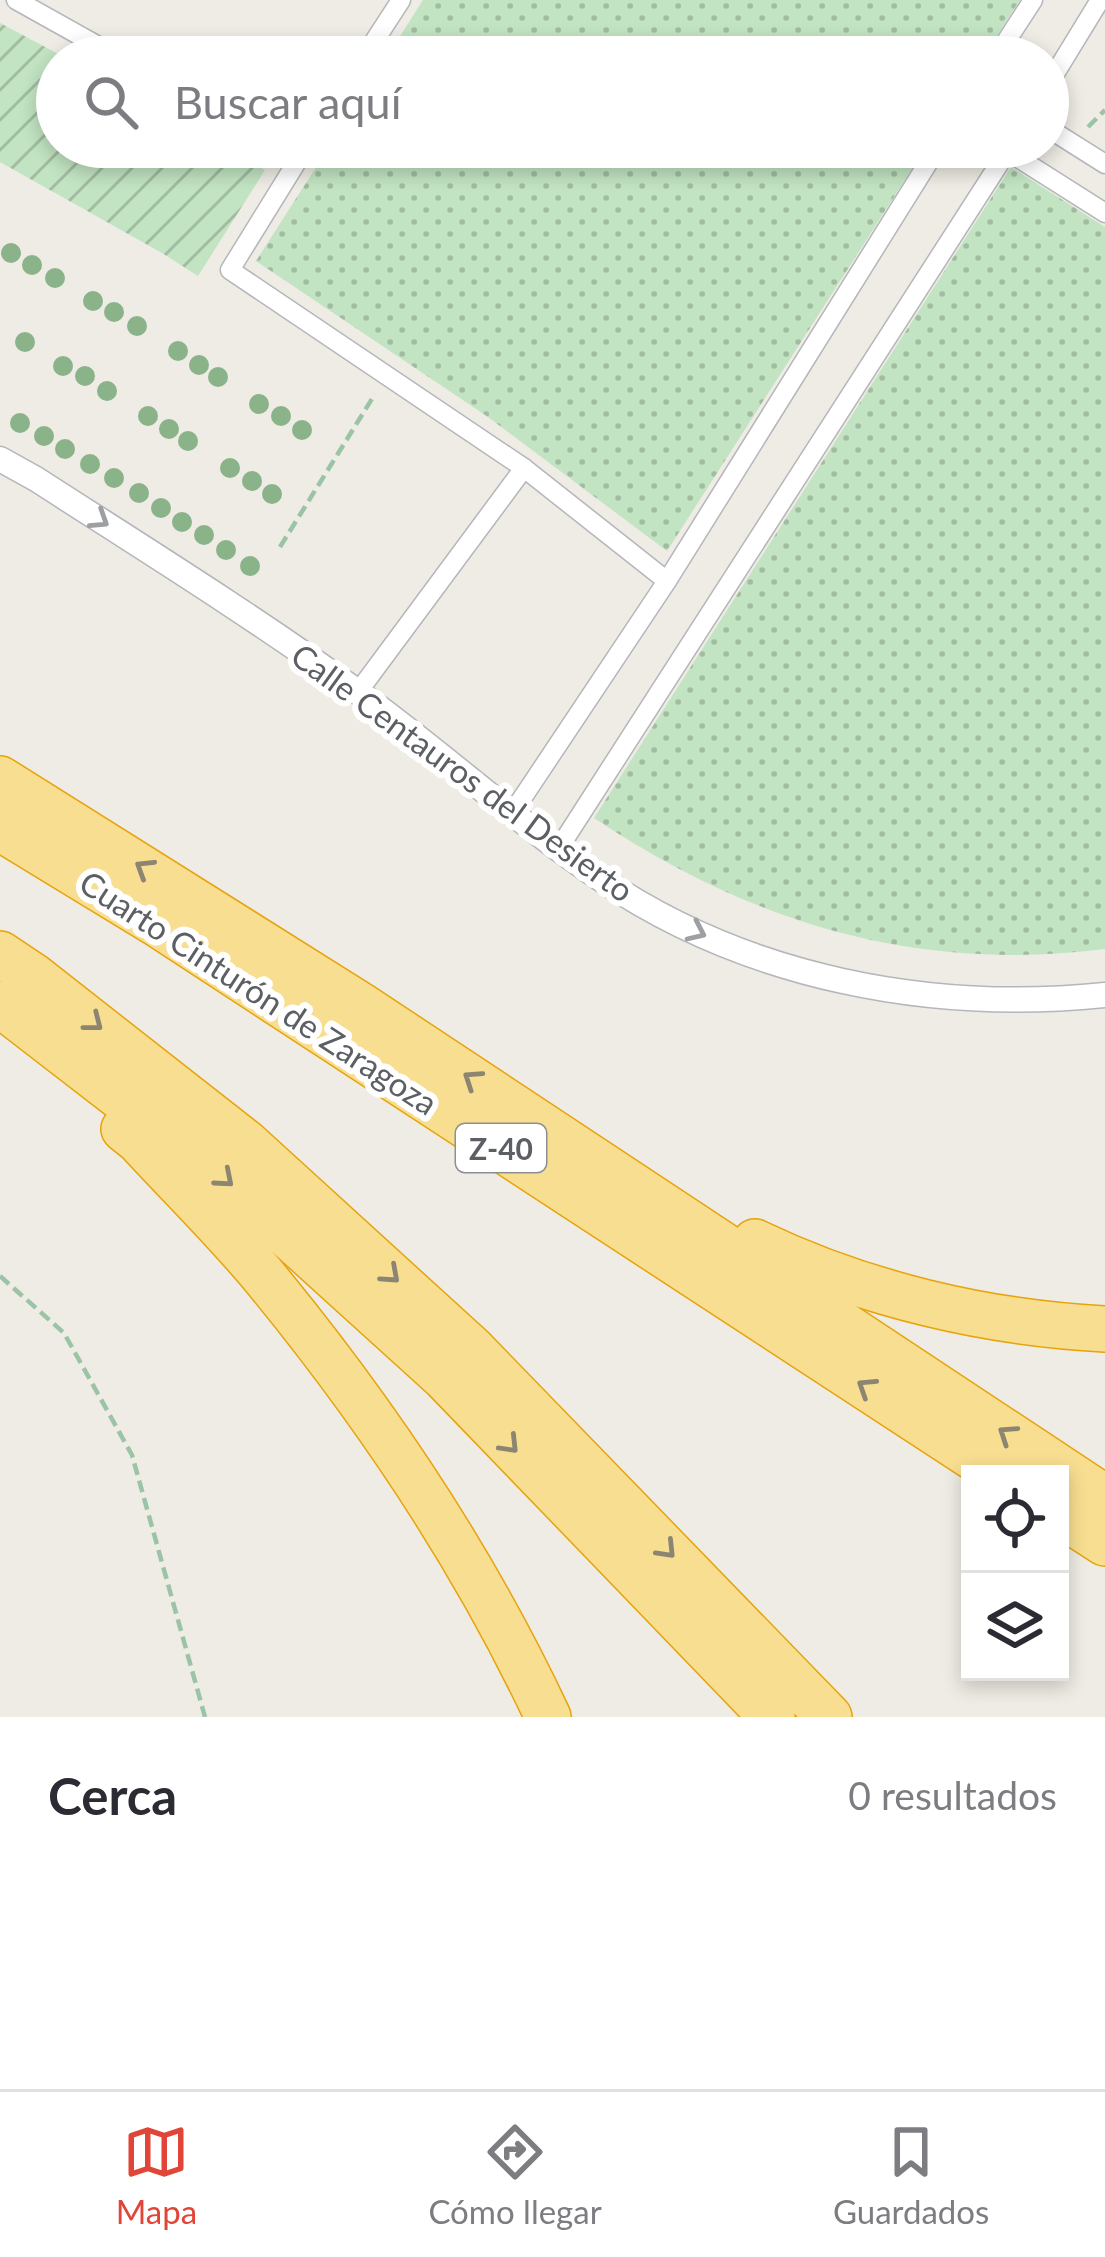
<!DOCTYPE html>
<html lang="es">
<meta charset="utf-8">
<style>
:root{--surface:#fff;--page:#f7f7f7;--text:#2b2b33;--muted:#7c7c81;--line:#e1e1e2;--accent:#e14537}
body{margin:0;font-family:Lato,sans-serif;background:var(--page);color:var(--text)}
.controls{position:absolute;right:36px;bottom:36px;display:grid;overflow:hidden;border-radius:0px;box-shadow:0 6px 18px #0003}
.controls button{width:108px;height:108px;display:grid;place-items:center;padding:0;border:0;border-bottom:3px solid var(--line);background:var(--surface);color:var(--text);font:60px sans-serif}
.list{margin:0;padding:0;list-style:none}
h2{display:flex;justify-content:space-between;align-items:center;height:156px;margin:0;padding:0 48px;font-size:51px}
h2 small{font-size:39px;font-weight:400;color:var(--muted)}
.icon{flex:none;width:66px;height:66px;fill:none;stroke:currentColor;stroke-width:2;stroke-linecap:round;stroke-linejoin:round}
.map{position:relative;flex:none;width:1105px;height:1717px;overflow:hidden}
.search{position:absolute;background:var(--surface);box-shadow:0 6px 18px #0003;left:36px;right:36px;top:36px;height:132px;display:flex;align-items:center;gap:30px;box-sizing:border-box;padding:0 42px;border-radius:66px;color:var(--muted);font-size:45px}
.sheet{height:372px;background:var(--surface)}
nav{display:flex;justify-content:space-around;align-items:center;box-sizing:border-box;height:168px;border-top:3px solid var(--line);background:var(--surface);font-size:33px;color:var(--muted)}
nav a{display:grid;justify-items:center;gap:6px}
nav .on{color:var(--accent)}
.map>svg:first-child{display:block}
</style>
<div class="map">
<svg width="1105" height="1717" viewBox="0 0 1105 1717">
<defs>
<pattern id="grass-dots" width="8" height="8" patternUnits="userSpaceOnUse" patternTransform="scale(3)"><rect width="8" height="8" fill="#c2e4c2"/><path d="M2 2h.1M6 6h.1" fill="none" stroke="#a1bca1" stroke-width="1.8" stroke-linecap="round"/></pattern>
<pattern id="garden-furrows" width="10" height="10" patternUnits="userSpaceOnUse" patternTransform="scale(3)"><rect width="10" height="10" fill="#c2e4c2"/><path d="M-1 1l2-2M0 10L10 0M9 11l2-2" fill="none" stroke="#a1bca1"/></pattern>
</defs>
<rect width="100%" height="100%" fill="#eeece4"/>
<g fill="url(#grass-dots)">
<path d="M423 0H1020L983 57H387Z"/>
<path d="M329 147H926L667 551 488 417 256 261Z"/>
<path d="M1011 167 1105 227V949C916 973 751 923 594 818Z"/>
</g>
<path fill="url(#garden-furrows)" d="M0 23 64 57H57V147H225L265 170 198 276 162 253 0 162Z"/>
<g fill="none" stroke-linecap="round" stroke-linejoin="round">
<g stroke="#b4b6ba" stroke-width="21">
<g id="pedestrian">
<path d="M16 0 118 57"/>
<path d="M364 57 401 0"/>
<path d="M996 57 1033 0"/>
<path d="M1048 85 1100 0"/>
<path d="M1048 128 1105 164"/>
<path d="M273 147 297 161"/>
<path d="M306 147 230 270 524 468 667 581"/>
<path d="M1001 147 1105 213"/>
<path d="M358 692 524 468"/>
<path d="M513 812 667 581 938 147"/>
<path d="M559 848 1010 147"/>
</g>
</g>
<g stroke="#b4b6ba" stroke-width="27">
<path id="minor" d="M0 459 36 479C143 548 251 615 355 690 439 750 515 821 601 879 747 978 930 1013 1105 995"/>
</g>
<g stroke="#e7a30b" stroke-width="48">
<g id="motorway">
<path d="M0 779 360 1005 1105 1498"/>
<path d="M0 828 156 923 999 1474"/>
<path d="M0 954 33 976 246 1143 472 1349 829 1717"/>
<path d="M0 1004 220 1174 444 1377 772 1717"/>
<path d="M124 1129 139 1141C182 1188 230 1234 270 1284 378 1416 476 1563 548 1717"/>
<path d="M755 1242C863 1294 986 1323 1105 1329"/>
<path d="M1060 1514 1105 1543"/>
</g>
</g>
<g stroke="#9bc4a7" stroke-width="4.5" stroke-dasharray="12 6" stroke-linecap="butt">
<path d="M1088 127 1105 110"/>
<path d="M280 547 375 394"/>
<path d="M0 1276 64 1333 132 1455 205 1717"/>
</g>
<use href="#pedestrian" stroke="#fff" stroke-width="18"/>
<use href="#minor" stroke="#fff" stroke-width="24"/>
<use href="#motorway" stroke="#f8de91" stroke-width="45"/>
</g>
<g fill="#8bb389">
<circle cx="11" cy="253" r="10"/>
<circle cx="32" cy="265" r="10"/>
<circle cx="55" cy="278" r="10"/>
<circle cx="93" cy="301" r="10"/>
<circle cx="114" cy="312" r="10"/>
<circle cx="137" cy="326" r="10"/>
<circle cx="25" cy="342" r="10"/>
<circle cx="178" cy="351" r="10"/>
<circle cx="199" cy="365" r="10"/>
<circle cx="63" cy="366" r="10"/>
<circle cx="85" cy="376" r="10"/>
<circle cx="218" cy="377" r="10"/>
<circle cx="107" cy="391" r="10"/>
<circle cx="259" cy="404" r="10"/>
<circle cx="148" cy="416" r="10"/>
<circle cx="281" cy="416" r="10"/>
<circle cx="20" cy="423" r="10"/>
<circle cx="169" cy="429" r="10"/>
<circle cx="302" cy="430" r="10"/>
<circle cx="44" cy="436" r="10"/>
<circle cx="188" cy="441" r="10"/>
<circle cx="65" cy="449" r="10"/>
<circle cx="90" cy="464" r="10"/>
<circle cx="230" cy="468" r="10"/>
<circle cx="114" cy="478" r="10"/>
<circle cx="252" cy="481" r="10"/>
<circle cx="139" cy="493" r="10"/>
<circle cx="272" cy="494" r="10"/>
<circle cx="161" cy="508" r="10"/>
<circle cx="182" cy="522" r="10"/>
<circle cx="204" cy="535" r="10"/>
<circle cx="226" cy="550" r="10"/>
<circle cx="250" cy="566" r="10"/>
</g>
<defs><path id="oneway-chevron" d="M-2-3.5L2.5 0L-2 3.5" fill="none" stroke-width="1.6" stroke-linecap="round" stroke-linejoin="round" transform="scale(3)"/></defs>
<g stroke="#9d9fa2">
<use href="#oneway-chevron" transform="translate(100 520) rotate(33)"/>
<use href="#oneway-chevron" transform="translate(697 932) rotate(25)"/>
</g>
<g stroke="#8b8572">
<use href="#oneway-chevron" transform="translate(144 868) rotate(-148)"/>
<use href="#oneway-chevron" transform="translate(94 1023) rotate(38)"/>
<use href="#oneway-chevron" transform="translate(472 1079) rotate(-146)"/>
<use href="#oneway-chevron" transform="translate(225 1179) rotate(41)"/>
<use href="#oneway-chevron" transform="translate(391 1275) rotate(42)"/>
<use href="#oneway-chevron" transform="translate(866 1387) rotate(-147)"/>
<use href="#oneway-chevron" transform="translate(1007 1434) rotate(-146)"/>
<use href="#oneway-chevron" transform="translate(510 1445) rotate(46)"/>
<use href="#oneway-chevron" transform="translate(667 1550) rotate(46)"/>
</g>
<g text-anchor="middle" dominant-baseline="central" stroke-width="12" stroke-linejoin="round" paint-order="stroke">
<rect fill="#fff" stroke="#8d8f92" stroke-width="3" x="456" y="1124" width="90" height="48" rx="9"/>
<g font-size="30" font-weight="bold" fill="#5c5f64">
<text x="501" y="1148">Z-40</text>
</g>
<g font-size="33" fill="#5c5f64" stroke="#fff">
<text transform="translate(463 772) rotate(36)">Calle Centauros del Desierto</text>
<text transform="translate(259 992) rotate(33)">Cuarto Cinturón de Zaragoza</text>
</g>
</g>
</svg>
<div class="controls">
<button><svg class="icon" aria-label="locate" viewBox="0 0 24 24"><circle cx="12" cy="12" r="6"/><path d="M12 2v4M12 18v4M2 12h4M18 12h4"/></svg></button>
<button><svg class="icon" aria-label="layers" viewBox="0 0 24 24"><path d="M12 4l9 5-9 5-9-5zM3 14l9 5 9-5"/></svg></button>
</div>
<div class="search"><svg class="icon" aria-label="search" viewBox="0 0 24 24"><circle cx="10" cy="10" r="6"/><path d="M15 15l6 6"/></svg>Buscar aquí</div>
</div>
<section class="sheet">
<h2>Cerca<small>0 resultados</small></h2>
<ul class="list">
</ul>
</section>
<nav>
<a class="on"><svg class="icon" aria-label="map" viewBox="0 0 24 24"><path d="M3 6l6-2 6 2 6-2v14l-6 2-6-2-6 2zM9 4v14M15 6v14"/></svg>Mapa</a>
<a><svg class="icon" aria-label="directions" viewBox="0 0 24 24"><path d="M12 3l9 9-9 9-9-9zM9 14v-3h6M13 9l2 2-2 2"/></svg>Cómo llegar</a>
<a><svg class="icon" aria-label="saved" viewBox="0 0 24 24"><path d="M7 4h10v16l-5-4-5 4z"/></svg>Guardados</a>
</nav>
